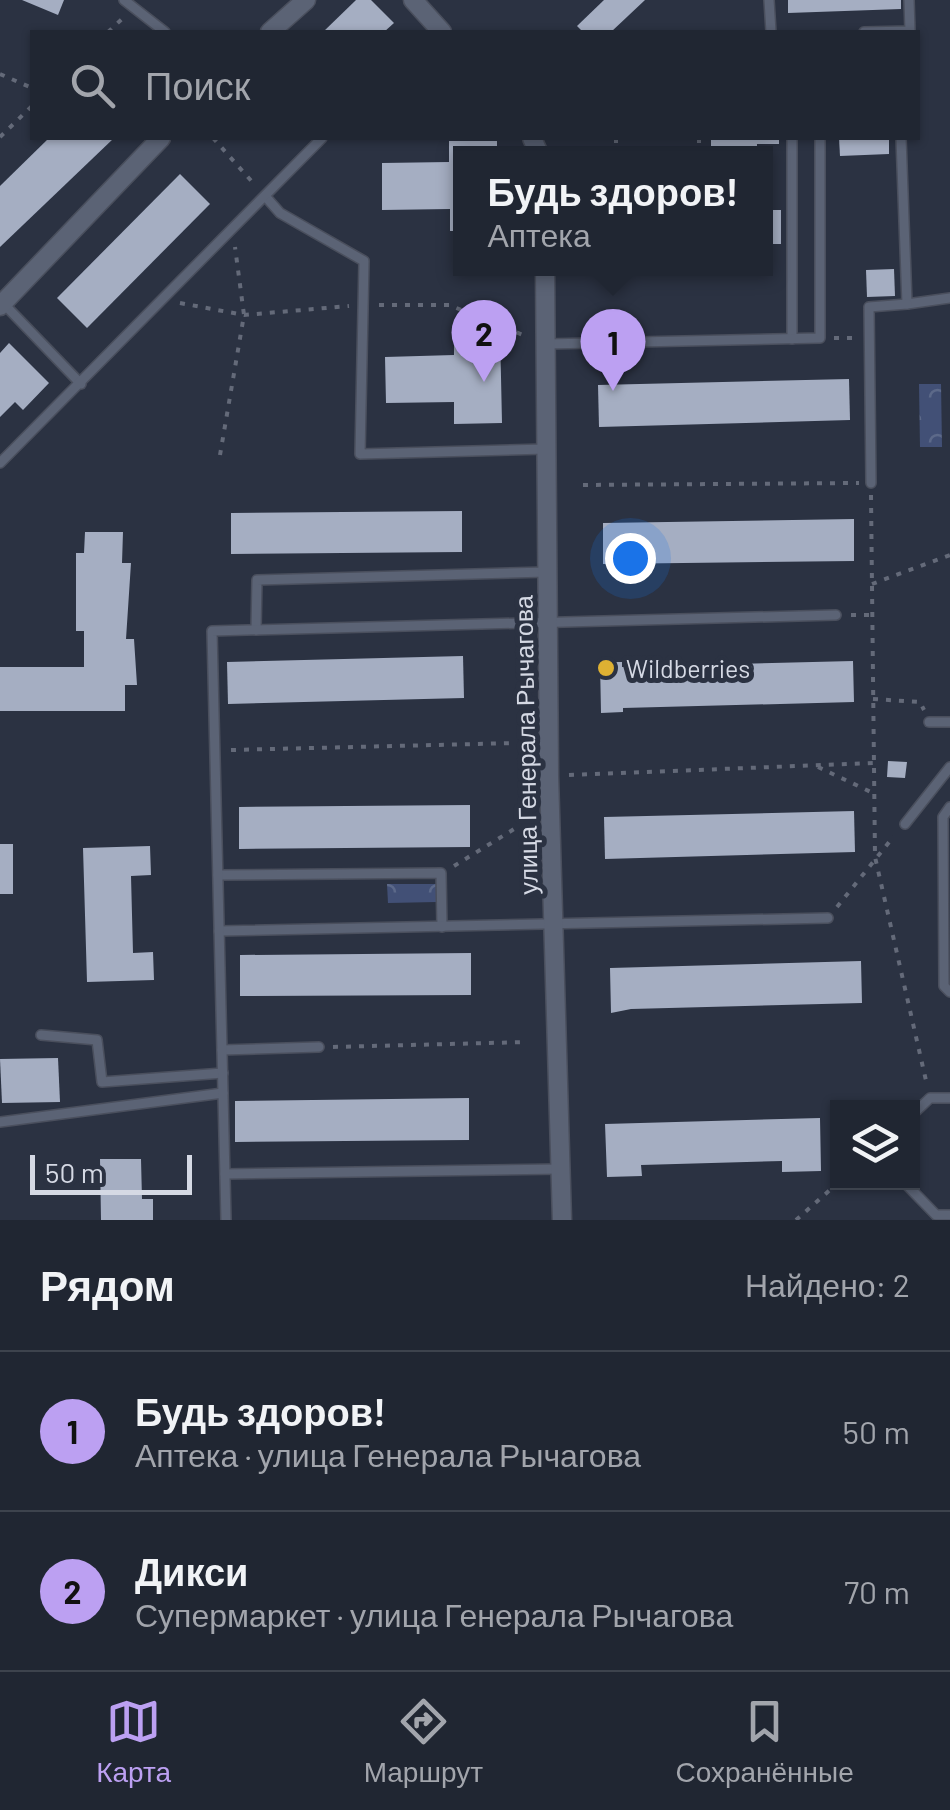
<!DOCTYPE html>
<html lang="ru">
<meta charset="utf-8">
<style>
:root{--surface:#202632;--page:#2d323e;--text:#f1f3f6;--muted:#a2a5ac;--line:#3d434d;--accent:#bca0f2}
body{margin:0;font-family:Barlow,sans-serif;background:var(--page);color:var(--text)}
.controls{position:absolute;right:30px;bottom:30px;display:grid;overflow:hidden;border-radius:0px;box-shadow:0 2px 8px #0004}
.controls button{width:90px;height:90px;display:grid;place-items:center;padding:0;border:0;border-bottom:2px solid var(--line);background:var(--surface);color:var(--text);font:50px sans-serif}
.scale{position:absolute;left:30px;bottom:25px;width:162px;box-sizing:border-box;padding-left:10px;border:5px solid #d5d9e4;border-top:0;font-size:28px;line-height:35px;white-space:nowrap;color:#d5d9e4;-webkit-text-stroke:8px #2b3242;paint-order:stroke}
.you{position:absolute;left:630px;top:558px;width:35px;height:35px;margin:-25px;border:8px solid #fff;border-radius:50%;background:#1a73e8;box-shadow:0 0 0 15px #1a73e833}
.badge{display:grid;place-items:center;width:65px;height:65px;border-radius:50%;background:var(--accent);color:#111;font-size:32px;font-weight:700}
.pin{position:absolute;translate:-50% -82px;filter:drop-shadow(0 2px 5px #0008)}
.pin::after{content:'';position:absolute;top:52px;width:35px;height:30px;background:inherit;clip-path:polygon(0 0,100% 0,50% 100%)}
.popup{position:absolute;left:453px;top:146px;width:320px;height:130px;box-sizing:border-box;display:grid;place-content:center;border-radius:0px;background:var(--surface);filter:drop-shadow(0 2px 8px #0005);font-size:32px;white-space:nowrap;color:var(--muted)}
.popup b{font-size:38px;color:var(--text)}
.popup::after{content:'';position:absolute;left:50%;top:100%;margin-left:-20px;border:20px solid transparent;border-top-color:var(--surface)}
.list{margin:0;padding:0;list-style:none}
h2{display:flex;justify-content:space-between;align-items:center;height:130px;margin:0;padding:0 40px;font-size:42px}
h2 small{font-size:32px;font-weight:400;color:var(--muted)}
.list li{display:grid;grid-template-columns:65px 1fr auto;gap:30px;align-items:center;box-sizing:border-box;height:160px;padding:0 40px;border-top:2px solid var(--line)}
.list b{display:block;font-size:38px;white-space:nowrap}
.list p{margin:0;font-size:32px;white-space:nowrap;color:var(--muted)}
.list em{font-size:32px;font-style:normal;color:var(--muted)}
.icon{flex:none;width:55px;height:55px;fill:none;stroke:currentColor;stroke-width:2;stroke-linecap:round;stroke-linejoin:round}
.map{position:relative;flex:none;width:950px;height:1220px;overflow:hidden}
.search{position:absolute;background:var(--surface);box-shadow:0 2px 8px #0004;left:30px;right:30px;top:30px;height:110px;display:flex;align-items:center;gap:25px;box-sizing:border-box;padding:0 35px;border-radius:0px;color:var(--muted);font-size:38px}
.sheet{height:450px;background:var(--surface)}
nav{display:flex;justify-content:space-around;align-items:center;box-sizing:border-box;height:140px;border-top:2px solid var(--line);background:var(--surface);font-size:28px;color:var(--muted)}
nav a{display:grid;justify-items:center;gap:5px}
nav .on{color:var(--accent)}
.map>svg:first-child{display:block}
</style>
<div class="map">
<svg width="950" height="1220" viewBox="0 0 950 1220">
<defs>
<pattern id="park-crowns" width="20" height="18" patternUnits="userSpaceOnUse" patternTransform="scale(2.5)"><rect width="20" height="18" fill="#425076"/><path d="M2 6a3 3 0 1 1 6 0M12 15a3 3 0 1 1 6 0" fill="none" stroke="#5c6989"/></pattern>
</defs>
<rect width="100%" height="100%" fill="#2b3242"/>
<g fill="url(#park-crowns)">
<path d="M919 384H941L942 447H920Z"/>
<path d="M387 884H436V902L388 903Z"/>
</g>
<g fill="#a5aec2">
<path d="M22 0H64L58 15Z"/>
<path d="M356 0H371L394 23 384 32H323Z"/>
<path d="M604 0H645L611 32H583L577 26Z"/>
<path d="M788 0H901V9L788 13Z"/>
<path d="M49 138H114L0 247V186Z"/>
<path d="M711 138H779V144H757V154H711Z"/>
<path d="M839 138H889V154L840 156Z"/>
<path d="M449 141H497V154H460V231H450V209L382 210V163L449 162Z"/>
<path d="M180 174 210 204 87 328 57 298Z"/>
<rect x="766" y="210" width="15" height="34"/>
<path d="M894 269 895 296 867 297 866 270Z"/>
<path d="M500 331 502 423 454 424V402L386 403 385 357 454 355V332Z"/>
<path d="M9 343 49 383 23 410 15 402 0 417V353Z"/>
<path d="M849 379 850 420 599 427 598 385Z"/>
<path d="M462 511V552L231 554V513Z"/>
<path d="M854 519V561L603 564V523Z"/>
<path d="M85 532H123L122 563H131L126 639H134L137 685H125V711H0V667H84V631H76V553H84Z"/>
<path d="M463 656 464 698 228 704 227 662Z"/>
<path d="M853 661 854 702 623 708V712L601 713 600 662H622V667Z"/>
<path d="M888 761 907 762 905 778 887 777Z"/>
<path d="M470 805V847L239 849V807Z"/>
<path d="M854 811 855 852 605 859 604 817Z"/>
<rect x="0" y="844" width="13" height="50"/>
<path d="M150 846 151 875 131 876 133 953 153 952 154 980 87 982 83 848Z"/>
<path d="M471 953V995L240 996V955Z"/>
<path d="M861 961 862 1003 631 1009 611 1013 610 968Z"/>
<path d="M58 1058 60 1102 2 1103 0 1059Z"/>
<path d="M469 1098V1140L235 1142V1101Z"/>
<path d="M820 1118 821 1171 782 1172V1161L641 1165 642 1176 607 1177 605 1124Z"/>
<path d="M100 1159H141L142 1199H153V1220H101Z"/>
</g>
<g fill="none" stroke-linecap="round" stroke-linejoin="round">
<g stroke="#4a4f5d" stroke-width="12">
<g id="service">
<path d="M124 0 165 32"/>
<path d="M769 0 771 32"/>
<path d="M864 32 910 31 909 0"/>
<path d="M792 138V339"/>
<path d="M901 138 907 304 950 298"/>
<path d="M265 196 280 213 364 261 360 454 546 449"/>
<path d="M3 303 81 384"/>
<path d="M546 344 820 338V138"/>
<path d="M0 463 322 138"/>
<path d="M871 483 869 307 907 304"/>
<path d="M256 630 257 580 547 572"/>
<path d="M929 722H950"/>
<path d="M950 807 943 817 944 986 950 992"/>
<path d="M905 824 950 767"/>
<path d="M218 875 441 873 442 927"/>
<path d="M219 931 828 918"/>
<path d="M41 1035 97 1040 102 1082 223 1073"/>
<path d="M222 1050 319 1047"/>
<path d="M912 1115 930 1098H950"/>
<path d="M0 1122 223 1093"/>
<path d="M225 1174 561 1169"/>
<path d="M904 1182 936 1215H950"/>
<path d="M226 1220 212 631 836 615"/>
</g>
</g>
<g stroke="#4a4f5d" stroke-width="21">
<g id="minor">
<path d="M413 0 442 32"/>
<path d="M270 32 306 0"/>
<path d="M532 138 539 154"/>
<path d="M545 268 549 776 562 1220"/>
<path d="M0 306 161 138"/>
</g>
</g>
<g stroke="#646a79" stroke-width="4" stroke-dasharray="5 8" stroke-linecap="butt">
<path d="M108 32 122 19"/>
<path d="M0 74 32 88"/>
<path d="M0 137 32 106"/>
<path d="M213 138 255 185"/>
<path d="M616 138V154"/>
<path d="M699 138V154"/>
<path d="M766 265H777"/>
<path d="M180 303 244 315 349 306"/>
<path d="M379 305H449L528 337"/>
<path d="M834 338H855"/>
<path d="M220 455 244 315 235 247"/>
<path d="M583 485 859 483"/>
<path d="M871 495 875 857 927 1085"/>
<path d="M872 584 950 555"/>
<path d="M851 615H871"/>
<path d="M873 699 920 702 924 710"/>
<path d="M231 750 516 743"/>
<path d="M818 767 873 793"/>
<path d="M569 775 874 763"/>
<path d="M454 866 519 826"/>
<path d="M837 907 894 836"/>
<path d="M333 1047 527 1042"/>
<path d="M796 1220 839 1182"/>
</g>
<use href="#service" stroke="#5b6375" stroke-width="9"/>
<use href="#minor" stroke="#5b6375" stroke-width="18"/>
</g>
<circle fill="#deb133" stroke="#2b3242" stroke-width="4" cx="606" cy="668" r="10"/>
<g text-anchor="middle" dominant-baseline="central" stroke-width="10" stroke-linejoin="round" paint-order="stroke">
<g font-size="25" fill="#d5d9e4" stroke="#2b3242" text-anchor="start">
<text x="626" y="668">Wildberries</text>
</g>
<g font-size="25" fill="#d5d9e4" stroke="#2b3242">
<text transform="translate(525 745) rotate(-91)">улица Генерала Рычагова</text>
</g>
</g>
</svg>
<div class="controls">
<button><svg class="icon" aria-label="layers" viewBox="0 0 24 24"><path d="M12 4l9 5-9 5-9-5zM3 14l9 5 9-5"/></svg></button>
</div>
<div class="scale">50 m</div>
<div class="you"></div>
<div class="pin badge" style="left:613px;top:391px">1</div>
<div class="popup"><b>Будь здоров!</b>Аптека</div>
<div class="pin badge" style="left:484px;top:382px">2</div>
<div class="search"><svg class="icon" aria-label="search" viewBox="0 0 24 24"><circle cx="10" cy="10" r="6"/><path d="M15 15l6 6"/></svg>Поиск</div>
</div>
<section class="sheet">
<h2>Рядом<small>Найдено: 2</small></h2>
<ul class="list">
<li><span class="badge">1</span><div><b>Будь здоров!</b><p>Аптека · улица Генерала Рычагова</p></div><em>50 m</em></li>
<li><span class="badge">2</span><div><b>Дикси</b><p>Супермаркет · улица Генерала Рычагова</p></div><em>70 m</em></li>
</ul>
</section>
<nav>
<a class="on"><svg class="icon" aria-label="map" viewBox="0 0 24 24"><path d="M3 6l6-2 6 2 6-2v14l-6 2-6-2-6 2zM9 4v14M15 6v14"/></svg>Карта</a>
<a><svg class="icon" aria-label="directions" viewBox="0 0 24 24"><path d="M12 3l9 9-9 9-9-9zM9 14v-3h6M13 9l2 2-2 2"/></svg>Маршрут</a>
<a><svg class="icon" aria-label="saved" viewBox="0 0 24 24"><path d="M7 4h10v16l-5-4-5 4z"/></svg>Сохранённые</a>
</nav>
